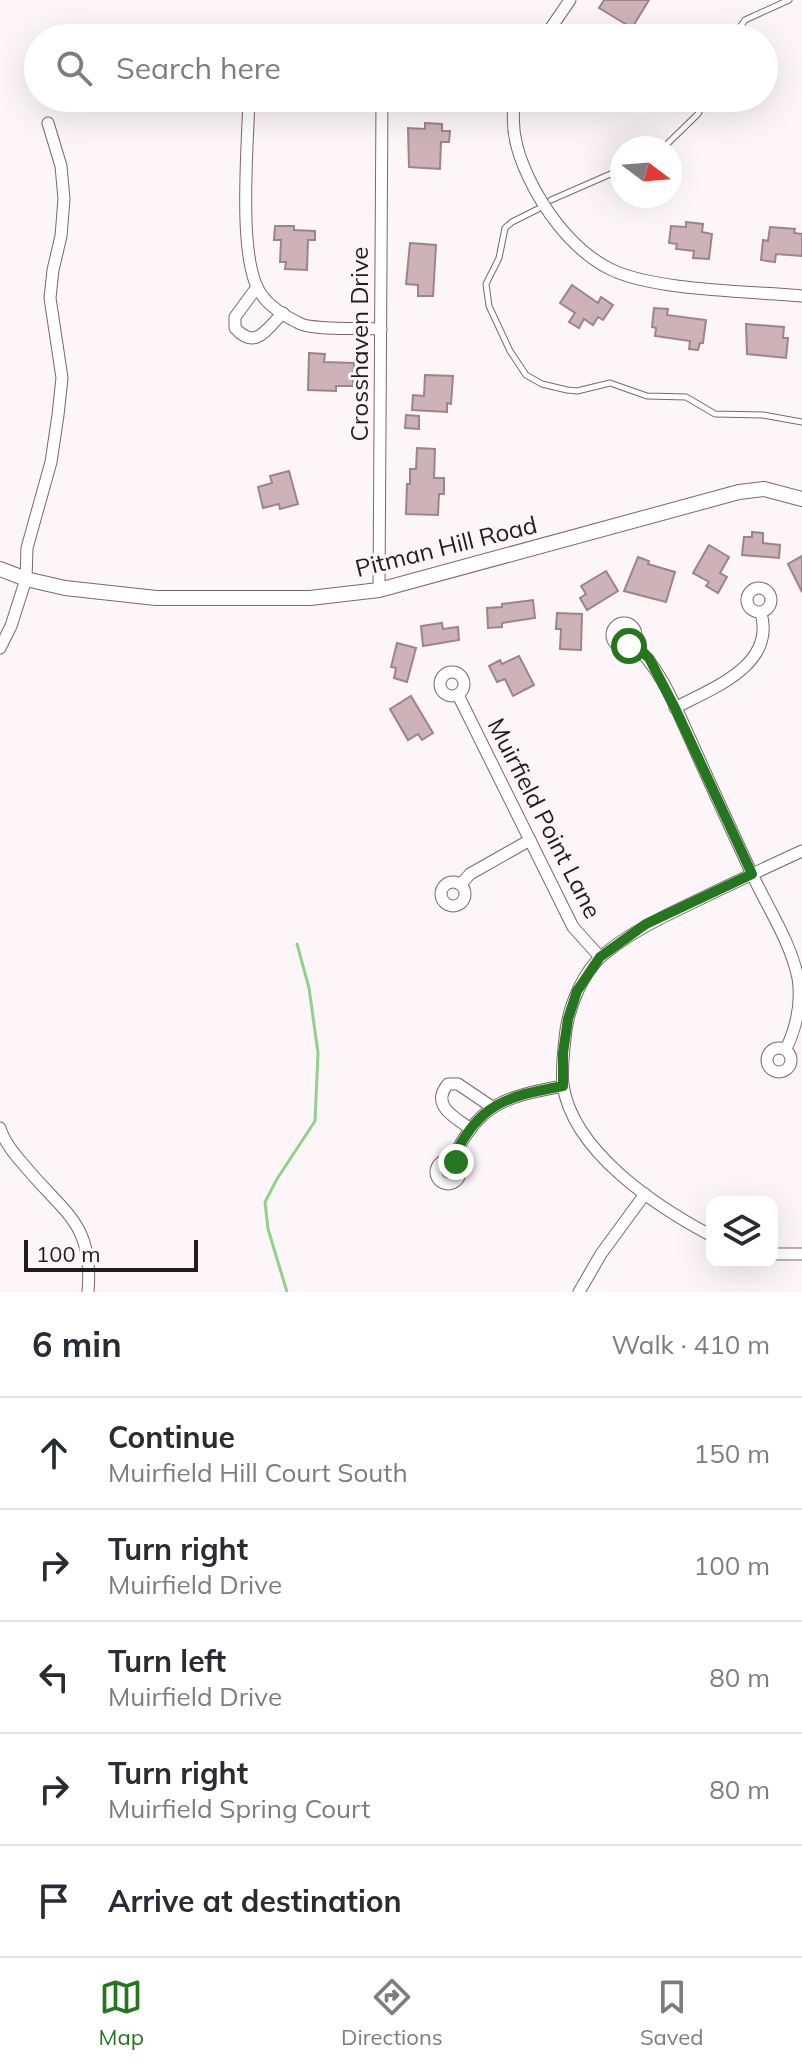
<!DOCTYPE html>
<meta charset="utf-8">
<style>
:root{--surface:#fff;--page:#f7f7f7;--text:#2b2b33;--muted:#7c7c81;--line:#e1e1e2;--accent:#24761f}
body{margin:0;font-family:Mulish,sans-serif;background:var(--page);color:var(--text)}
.controls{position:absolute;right:24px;bottom:24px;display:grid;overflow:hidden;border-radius:16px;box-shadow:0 8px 32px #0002}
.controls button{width:72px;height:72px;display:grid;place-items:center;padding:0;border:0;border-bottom:2px solid var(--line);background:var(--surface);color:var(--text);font:40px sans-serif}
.compass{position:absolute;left:610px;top:136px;width:72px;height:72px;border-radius:50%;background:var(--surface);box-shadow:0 8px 32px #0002;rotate:106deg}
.scale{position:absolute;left:24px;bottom:20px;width:174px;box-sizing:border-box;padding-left:8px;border:4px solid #251b1e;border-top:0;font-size:22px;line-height:28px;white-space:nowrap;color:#251b1e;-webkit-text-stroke:6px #fdf6f8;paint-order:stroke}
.stop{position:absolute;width:24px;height:24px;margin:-18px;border:6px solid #24761f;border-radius:50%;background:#fff}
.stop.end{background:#24761f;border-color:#fff;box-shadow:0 2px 8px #0008}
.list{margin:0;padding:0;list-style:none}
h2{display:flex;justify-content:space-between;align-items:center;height:104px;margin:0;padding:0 32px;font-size:34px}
h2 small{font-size:26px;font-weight:400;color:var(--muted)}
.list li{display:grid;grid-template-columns:52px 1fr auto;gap:24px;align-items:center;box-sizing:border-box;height:112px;padding:0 32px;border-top:2px solid var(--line)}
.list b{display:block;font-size:30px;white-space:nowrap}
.list p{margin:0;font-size:26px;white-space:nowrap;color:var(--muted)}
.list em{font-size:26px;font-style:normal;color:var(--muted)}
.icon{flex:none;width:44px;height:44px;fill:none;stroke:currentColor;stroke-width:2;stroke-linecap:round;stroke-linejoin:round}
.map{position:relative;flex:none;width:802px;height:1292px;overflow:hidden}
.search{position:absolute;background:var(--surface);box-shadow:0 8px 32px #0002;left:24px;right:24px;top:24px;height:88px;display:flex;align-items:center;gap:20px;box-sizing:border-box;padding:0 28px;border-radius:44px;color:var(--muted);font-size:30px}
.sheet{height:664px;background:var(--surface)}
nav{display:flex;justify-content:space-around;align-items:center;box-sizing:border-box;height:112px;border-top:2px solid var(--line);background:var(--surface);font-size:22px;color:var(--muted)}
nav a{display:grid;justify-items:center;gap:4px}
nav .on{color:var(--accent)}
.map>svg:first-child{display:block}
</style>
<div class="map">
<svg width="802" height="1292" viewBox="0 0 802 1292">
<rect width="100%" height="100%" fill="#fdf6f8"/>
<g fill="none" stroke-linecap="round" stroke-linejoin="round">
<path stroke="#92d18c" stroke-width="3" d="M287 1292 268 1229 265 1202 277 1179 315 1121 318 1053 309 988 297 944"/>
</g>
<g fill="#ceb2b9" stroke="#9e838a" stroke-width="2">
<path d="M604 0H649L632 28 599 8Z"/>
<path d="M425 123 442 124V131H450L449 142H441L440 169 409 167 408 128 425 129Z"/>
<path d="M686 222 703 224 702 232 712 234 709 259 693 258 694 251 676 249 677 244 669 243 671 226 686 227Z"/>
<path d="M275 226H294V230L315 231V240H308L307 270 285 269 286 262H280L281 240H274Z"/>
<path d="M770 227 795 229 794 233 802 234V256L776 254 775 262 761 260 763 240 768 241Z"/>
<path d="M410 243 436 245 433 296H418V285L406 284Z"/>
<path d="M572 285 598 303 601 297 613 305 603 320 598 317 593 325 584 319 579 328 569 322 575 313 560 303Z"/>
<path d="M654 308 668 309 667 315 706 320 703 343H700L698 350 689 349 690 341 655 336 656 328 652 327Z"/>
<path d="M746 324 784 327 783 338H788L786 358 747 354Z"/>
<path d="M309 353 325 354 324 362 354 363 353 386H336V391L308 390Z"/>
<path d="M425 375 453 376 451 404 447 403V412L412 410 413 395 424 396Z"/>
<path d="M406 415 419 416V429L405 428Z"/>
<path d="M417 448 435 449 434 478H444V494H439L438 515 406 514 407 484H410V469H416Z"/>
<path d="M289 471 298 504 280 509 279 504 263 508 258 487 272 483 270 476Z"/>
<path d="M752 532 763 533V543L780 545 779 558 742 555 744 537H752Z"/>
<path d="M709 545 729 557 720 573 727 577 718 593 706 586 709 582 693 573Z"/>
<path d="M802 556V592L788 564Z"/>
<path d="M638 557 649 561 648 564 675 572 666 602 624 591Z"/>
<path d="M606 571 618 591 587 610 580 598 586 594 581 586Z"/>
<path d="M533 600 535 618 502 623V627L488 628 487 608 502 607V604Z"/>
<path d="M557 613 582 614 581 650 560 649 561 629H556Z"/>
<path d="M442 623 443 629 458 627 459 640 423 646 421 626Z"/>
<path d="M397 643 416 648 407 682 394 678 396 668 391 667Z"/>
<path d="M519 656 534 685 513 696 505 679 497 682 489 666 500 660 502 664Z"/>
<path d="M411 696 433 733 422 740 418 734 408 740 390 709Z"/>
</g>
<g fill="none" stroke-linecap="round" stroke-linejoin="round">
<g stroke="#7f656c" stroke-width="7">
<g id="service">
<path d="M732 38 745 20 789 0"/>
<path d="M663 148 698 114 705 98"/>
<path d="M551 200 622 169"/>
<path d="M538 209 512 222 505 228 499 258 486 284 489 306 510 351 526 375 542 384 567 390 577 391 610 383 647 396 686 397 715 414 763 415 802 422"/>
</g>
</g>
<g stroke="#7f656c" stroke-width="13">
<g id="minor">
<path d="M382 38V31"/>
<path d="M544 38 570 0"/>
<path d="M249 98C248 144 237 260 261 294 270 307 286 317 301 324 315 330 362 328 381 329"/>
<path d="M515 98C509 132 519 160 535 190 552 221 578 253 610 269 654 291 750 291 802 296"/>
<path d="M257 287 235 317V328C256 351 266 329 283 313"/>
<circle cx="759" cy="600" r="12"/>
<path d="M379 590 382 98"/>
<circle cx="624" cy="635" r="12"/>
<path d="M633 644C662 669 676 709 692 743 711 786 731 829 751 872 767 907 790 940 798 978 802 1004 797 1026 786 1049"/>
<path d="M0 648 11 626 26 579 27 548 51 462 58 415 62 378 50 298 53 270 61 236 64 199 61 166 48 123"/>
<circle cx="452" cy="684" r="12"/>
<path d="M458 695 573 927 600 957"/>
<path d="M675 708C712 688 776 666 761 613"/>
<circle cx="453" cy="894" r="12"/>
<path d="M461 884 470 874 530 840"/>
<circle cx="779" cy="1060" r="12"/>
<path d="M0 1128C4 1142 14 1154 24 1165 63 1213 94 1222 88 1292"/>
<path d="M471 1129C454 1117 430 1105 448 1084H458L492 1107"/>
<circle cx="448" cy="1172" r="12"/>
<path d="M452 1160C480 1103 504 1097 563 1086"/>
<path d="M712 1236C657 1207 573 1152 563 1085 561 1067 564 1048 566 1030 570 1004 583 972 603 955 622 939 643 927 665 916 710 894 756 872 802 851"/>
<path d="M772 1254H802"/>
<path d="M579 1292 601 1254 645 1194"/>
</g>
</g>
<g stroke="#7f656c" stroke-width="16">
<path id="tertiary" d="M0 569 26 579 65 588 156 598H310L379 590 739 492 764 489 802 499"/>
</g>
<use href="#service" stroke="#fff" stroke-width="5"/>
<use href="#minor" stroke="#fff" stroke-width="11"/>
<use href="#tertiary" stroke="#fff" stroke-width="14"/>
</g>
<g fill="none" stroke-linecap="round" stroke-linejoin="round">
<path stroke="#24761f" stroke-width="10" d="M456 1162 452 1160C480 1103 504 1097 563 1086V1053L568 1019 577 991 600 957 646 924 752 874 675 708 649 658 633 644 629 646"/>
</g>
<g text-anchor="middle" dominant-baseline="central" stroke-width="6" stroke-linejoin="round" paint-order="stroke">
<g font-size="24" fill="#251b1e" stroke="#fdf6f8">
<text transform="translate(359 344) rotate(-90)">Crosshaven Drive</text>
<text transform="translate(446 546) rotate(-14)">Pitman Hill Road</text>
<text transform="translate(545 818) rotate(63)">Muirfield Point Lane</text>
</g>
</g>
</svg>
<div class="controls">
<button><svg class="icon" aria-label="layers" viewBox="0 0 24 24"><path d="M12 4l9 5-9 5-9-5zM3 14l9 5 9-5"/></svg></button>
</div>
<svg class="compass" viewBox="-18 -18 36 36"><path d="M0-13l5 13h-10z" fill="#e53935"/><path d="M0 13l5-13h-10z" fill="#7c7c81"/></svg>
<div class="scale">100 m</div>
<div class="stop" style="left:629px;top:646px"></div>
<div class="stop end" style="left:456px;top:1162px"></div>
<div class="search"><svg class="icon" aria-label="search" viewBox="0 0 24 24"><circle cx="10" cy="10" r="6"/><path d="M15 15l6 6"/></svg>Search here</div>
</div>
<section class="sheet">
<h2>6 min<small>Walk · 410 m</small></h2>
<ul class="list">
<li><svg class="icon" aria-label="ahead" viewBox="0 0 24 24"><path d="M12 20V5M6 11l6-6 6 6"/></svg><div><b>Continue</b><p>Muirfield Hill Court South</p></div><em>150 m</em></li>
<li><svg class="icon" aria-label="right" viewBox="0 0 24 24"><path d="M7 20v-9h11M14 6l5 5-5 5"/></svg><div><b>Turn right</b><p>Muirfield Drive</p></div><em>100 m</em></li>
<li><svg class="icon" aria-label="left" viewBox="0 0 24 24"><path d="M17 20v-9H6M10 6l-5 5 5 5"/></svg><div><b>Turn left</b><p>Muirfield Drive</p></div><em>80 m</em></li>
<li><svg class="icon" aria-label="right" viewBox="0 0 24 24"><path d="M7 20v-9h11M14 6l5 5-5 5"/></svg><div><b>Turn right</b><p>Muirfield Spring Court</p></div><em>80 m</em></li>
<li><svg class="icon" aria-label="arrive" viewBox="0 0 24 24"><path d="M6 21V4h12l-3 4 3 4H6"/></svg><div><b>Arrive at destination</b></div></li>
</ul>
</section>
<nav>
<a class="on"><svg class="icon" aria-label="map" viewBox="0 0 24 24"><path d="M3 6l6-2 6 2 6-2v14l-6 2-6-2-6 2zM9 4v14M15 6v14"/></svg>Map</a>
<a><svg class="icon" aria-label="directions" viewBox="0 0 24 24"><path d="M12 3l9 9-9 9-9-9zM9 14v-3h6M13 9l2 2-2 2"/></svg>Directions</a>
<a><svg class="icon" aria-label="saved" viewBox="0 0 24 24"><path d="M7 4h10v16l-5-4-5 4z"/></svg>Saved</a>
</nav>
